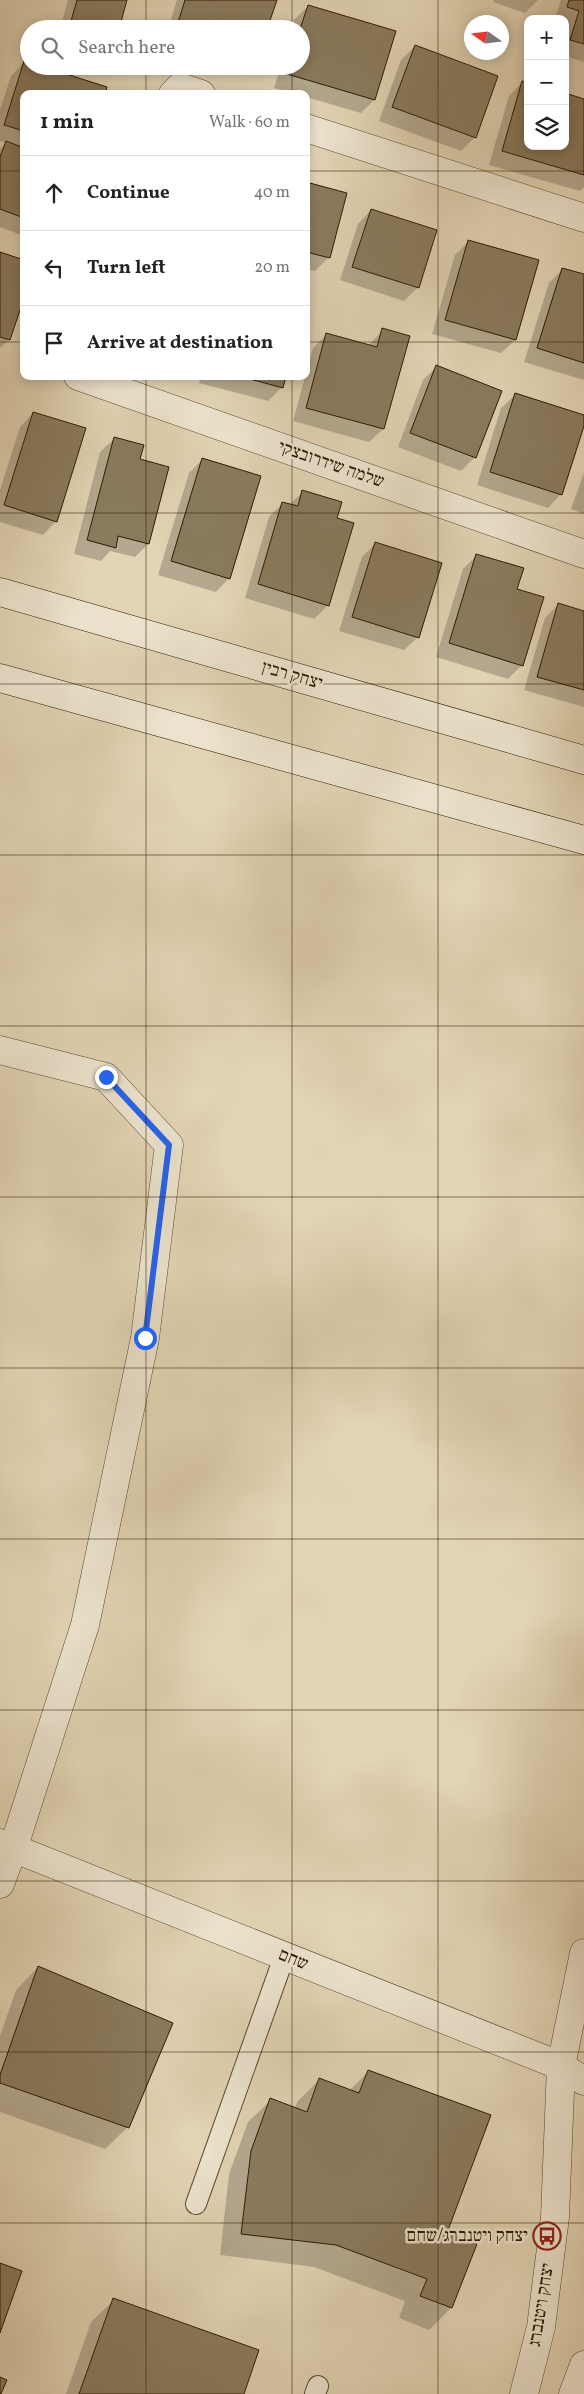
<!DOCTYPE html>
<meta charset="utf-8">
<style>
:root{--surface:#fff;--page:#f2f2f2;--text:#222;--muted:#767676;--line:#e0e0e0}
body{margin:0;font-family:Vollkorn,"Frank Ruhl Libre",serif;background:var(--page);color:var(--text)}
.controls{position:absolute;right:15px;top:15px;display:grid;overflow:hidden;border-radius:10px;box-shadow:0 2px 12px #0003}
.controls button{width:45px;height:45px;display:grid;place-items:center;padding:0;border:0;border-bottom:1px solid var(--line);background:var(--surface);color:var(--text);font:25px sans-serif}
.compass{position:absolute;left:464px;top:15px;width:45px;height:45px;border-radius:50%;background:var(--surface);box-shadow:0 2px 12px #0003;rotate:284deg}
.stop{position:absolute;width:15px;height:15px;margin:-11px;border:4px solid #2563eb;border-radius:50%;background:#fff}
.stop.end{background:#2563eb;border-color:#fff;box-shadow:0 1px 5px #0008}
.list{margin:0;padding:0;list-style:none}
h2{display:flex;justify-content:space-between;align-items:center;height:65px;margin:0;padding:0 20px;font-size:21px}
h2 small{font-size:16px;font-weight:400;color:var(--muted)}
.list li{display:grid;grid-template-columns:32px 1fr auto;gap:15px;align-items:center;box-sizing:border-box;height:75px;padding:0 20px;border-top:1px solid var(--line)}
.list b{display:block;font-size:19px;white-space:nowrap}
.list em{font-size:16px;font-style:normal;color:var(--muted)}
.icon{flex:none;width:28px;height:28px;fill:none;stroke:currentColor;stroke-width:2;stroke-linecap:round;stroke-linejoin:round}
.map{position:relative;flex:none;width:584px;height:2394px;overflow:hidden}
.search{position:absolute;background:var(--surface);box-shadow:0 2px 12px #0003;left:20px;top:20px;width:290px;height:55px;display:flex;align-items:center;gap:12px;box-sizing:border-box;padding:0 18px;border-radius:28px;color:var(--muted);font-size:19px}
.panel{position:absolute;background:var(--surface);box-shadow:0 2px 12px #0003;left:20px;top:90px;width:290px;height:290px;border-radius:10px}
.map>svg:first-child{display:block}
</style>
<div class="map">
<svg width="584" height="2394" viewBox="0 0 584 2394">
<rect width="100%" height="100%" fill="#e2d4b4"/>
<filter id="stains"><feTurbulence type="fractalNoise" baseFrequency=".004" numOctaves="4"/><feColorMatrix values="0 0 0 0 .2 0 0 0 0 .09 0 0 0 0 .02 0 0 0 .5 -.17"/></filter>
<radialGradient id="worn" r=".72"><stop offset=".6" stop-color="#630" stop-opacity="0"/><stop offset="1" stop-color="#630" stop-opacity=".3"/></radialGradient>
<g fill="#0003">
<path d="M68 0H126L118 29H60Z"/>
<path d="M177 0H276L266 29H168Z"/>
<path d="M494 0H538L525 13 493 2Z"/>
<path d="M561 0H584V62L565 56V19H555Z"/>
<path d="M308 6 374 100 361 113 306 97V94H295L274 88 281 66H301V29H292L294 20Z"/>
<path d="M415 46 475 137 461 151 379 121 401 60Z"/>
<path d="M24 62 29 66 24 94V236L0 227V149L6 143 0 141V110L11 76Z"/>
<path d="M220 66H249L242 74Z"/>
<path d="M522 82 528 146H565L584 100V187L580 191 489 165 509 96Z"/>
<path d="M306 184 345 194 328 258 315 271 306 269Z"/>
<path d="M371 210 418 287 404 301 340 280 358 224Z"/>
<path d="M469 241 515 340 501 353 432 334 455 255Z"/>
<path d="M0 253 9 340 0 348Z"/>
<path d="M563 269 584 276V380L524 362 549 283Z"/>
<path d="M383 330V429L369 442 293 421 313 348 326 335 368 346Z"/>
<path d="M436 367 475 457 461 471 398 447 423 380Z"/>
<path d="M201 376H285L282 387 268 401 199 383Z"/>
<path d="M515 395 584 417 561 494 548 508 477 485 501 408Z"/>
<path d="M33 413 56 521 43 535 0 522V490L20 427Z"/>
<path d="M114 439 138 460 148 544 135 557 110 551 101 561 74 554 100 452Z"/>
<path d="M202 460 229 578 216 592 158 575 189 473Z"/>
<path d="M584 473V514L571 509Z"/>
<path d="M303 492 335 519 328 605 314 619 245 598 269 517 283 503 289 505Z"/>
<path d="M375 544 418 637 404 650 339 631 362 557Z"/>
<path d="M477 555 516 590 542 598 521 666 508 679 436 657 463 569Z"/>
<path d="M558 605 584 612V707L524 690 545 618Z"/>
<path d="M38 1967 128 2127 105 2149 0 2112V2036L16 1990Z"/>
<path d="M369 2071 445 2234 451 2308 429 2330 399 2318 405 2301 314 2267 220 2255 229 2174 248 2122 271 2100 295 2109 297 2102 320 2079 349 2091Z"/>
<path d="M114 2300 242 2394H66L91 2322Z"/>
</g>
<g fill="#8a7b5e" stroke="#2b1a01">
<path d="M77 0H127L119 29 69 28Z"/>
<path d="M185 0H277L267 29H176Z"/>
<path d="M569 0H584V44L570 40 579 11 567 7Z"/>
<path d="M308 5 396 31 375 100 287 74 289 66H301L300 29Z"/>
<path d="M415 45 498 76 476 138 392 107Z"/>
<path d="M24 61 29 62V66H41L107 87 105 94H24V131L4 125Z"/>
<path d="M522 81 528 83V146H565V93L584 99V175L502 151Z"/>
<path d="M6 141 24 148V218L0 209V157Z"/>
<path d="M306 182 347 193 330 258 306 252Z"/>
<path d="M371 209 437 230 419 288 352 267Z"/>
<path d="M468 240 539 260 516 340 445 320Z"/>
<path d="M0 252 24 260V298L10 340 0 337Z"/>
<path d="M562 268 584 274V363L537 348Z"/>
<path d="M382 328 410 336 384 429 306 408 326 333 377 347Z"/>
<path d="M436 365 502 391 476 458 410 433Z"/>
<path d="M239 376H286L283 388Z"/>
<path d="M515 393 584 415V426L562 495 490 472Z"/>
<path d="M33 412 86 428 57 522 4 505Z"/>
<path d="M114 437 144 445 140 459 169 467 149 544 118 536 116 548 87 540Z"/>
<path d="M202 458 261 476 230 579 171 561Z"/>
<path d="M302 490 342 502 337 518 354 523 329 606 258 584 282 502 298 506Z"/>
<path d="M375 542 442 563 419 638 352 617Z"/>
<path d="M476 554 524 568 517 589 544 597 523 666 449 643Z"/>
<path d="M558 603 584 611V690L537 677Z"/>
<path d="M38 1966 173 2023 129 2128 0 2083V2075Z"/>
<path d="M368 2070 491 2115 447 2233 477 2244 452 2308 420 2296 427 2279 336 2245 241 2234 251 2151 270 2098 307 2112 319 2078 359 2093Z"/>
<path d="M0 2263 22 2271 0 2333Z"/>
<path d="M113 2298 259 2350 244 2394H79Z"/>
<path d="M0 2377 7 2380 1 2394H0Z"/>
</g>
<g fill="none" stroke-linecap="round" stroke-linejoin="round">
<g stroke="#59482e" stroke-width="22">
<g id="service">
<path d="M196 2204 284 1957"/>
<path d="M315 2394 318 2386"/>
</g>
</g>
<g stroke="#59482e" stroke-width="29">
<g id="minor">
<path d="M173 94 180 87 201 94"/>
<path d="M306 128 584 218"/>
<path d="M78 376 584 554"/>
<path d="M0 1050 106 1077 169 1145 145 1338 85 1625 13 1849 0 1884"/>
</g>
</g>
<g stroke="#59482e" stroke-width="29">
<g id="tertiary">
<path d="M0 1843 561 2066 584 2081"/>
<path d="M524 2394 541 2327 555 2217 561 2066 584 1953"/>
<path d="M573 2394 584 2365"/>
</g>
</g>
<g stroke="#2b1a01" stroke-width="29">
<g id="secondary">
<path d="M0 592 584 760"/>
<path d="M0 678 584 840"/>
</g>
</g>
<use href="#service" stroke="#ece3ce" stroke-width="20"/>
<use href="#minor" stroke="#ece3ce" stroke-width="28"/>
<use href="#tertiary" stroke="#ece3ce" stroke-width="28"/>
<use href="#secondary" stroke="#ece3ce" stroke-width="28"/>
</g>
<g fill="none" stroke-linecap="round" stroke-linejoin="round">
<path stroke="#2563eb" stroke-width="6" d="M106 1077 169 1145 145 1338"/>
</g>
<path fill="none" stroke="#2b1a01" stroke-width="1" stroke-opacity="0.55" d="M146 0V29M292 0V29M438 0V2394M146 66V94M292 66V94M0 171H24M306 171H584M0 342H24M306 342H584M146 376V2394M292 376V2394M0 513H584M0 684H584M0 855H584M0 1026H584M0 1197H584M0 1368H584M0 1539H584M0 1710H584M0 1881H584M0 2052H584M0 2223H584"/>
<defs>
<g id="bus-ring" transform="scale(1.4375)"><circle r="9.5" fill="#ece3ce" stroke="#8f2418" stroke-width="1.5"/><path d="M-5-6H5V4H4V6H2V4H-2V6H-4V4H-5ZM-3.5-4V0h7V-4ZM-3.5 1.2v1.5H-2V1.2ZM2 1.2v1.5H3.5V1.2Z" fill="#8f2418"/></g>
</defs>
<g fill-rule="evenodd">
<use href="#bus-ring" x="547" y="2236"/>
</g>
<g text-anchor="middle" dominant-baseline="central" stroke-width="5" stroke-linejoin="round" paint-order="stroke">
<g font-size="18" fill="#2b1a01" stroke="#ece3ce">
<text transform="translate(331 465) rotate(19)">שלמה שידרובצקי</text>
<text transform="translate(292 676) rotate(16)">יצחק רבין</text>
<text transform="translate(293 1960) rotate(22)">שחם</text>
<text transform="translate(542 2305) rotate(-81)">יצחק ויטנברג</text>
</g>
<g font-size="18" fill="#2b1a01" stroke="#ece3ce" text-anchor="end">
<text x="528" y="2236">יצחק ויטנברג/שחם</text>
</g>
</g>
<rect width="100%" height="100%" filter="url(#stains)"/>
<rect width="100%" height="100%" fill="url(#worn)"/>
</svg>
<div class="controls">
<button>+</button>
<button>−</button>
<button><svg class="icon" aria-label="layers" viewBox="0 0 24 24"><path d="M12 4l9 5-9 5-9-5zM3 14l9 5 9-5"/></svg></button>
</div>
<svg class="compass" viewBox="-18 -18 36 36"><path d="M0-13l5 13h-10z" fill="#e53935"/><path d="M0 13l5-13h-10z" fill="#767676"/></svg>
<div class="stop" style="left:145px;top:1338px"></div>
<div class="stop end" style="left:106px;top:1077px"></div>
<div class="search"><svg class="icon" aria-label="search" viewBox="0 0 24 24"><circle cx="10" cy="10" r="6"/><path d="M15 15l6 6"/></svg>Search here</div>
<section class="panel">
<h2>1 min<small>Walk · 60 m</small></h2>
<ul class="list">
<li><svg class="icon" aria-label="ahead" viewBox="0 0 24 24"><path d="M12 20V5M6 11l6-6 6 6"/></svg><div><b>Continue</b></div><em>40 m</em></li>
<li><svg class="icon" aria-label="left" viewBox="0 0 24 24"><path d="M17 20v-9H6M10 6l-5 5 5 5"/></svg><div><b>Turn left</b></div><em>20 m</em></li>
<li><svg class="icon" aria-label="arrive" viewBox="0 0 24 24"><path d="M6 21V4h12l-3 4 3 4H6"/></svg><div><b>Arrive at destination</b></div></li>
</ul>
</section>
</div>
